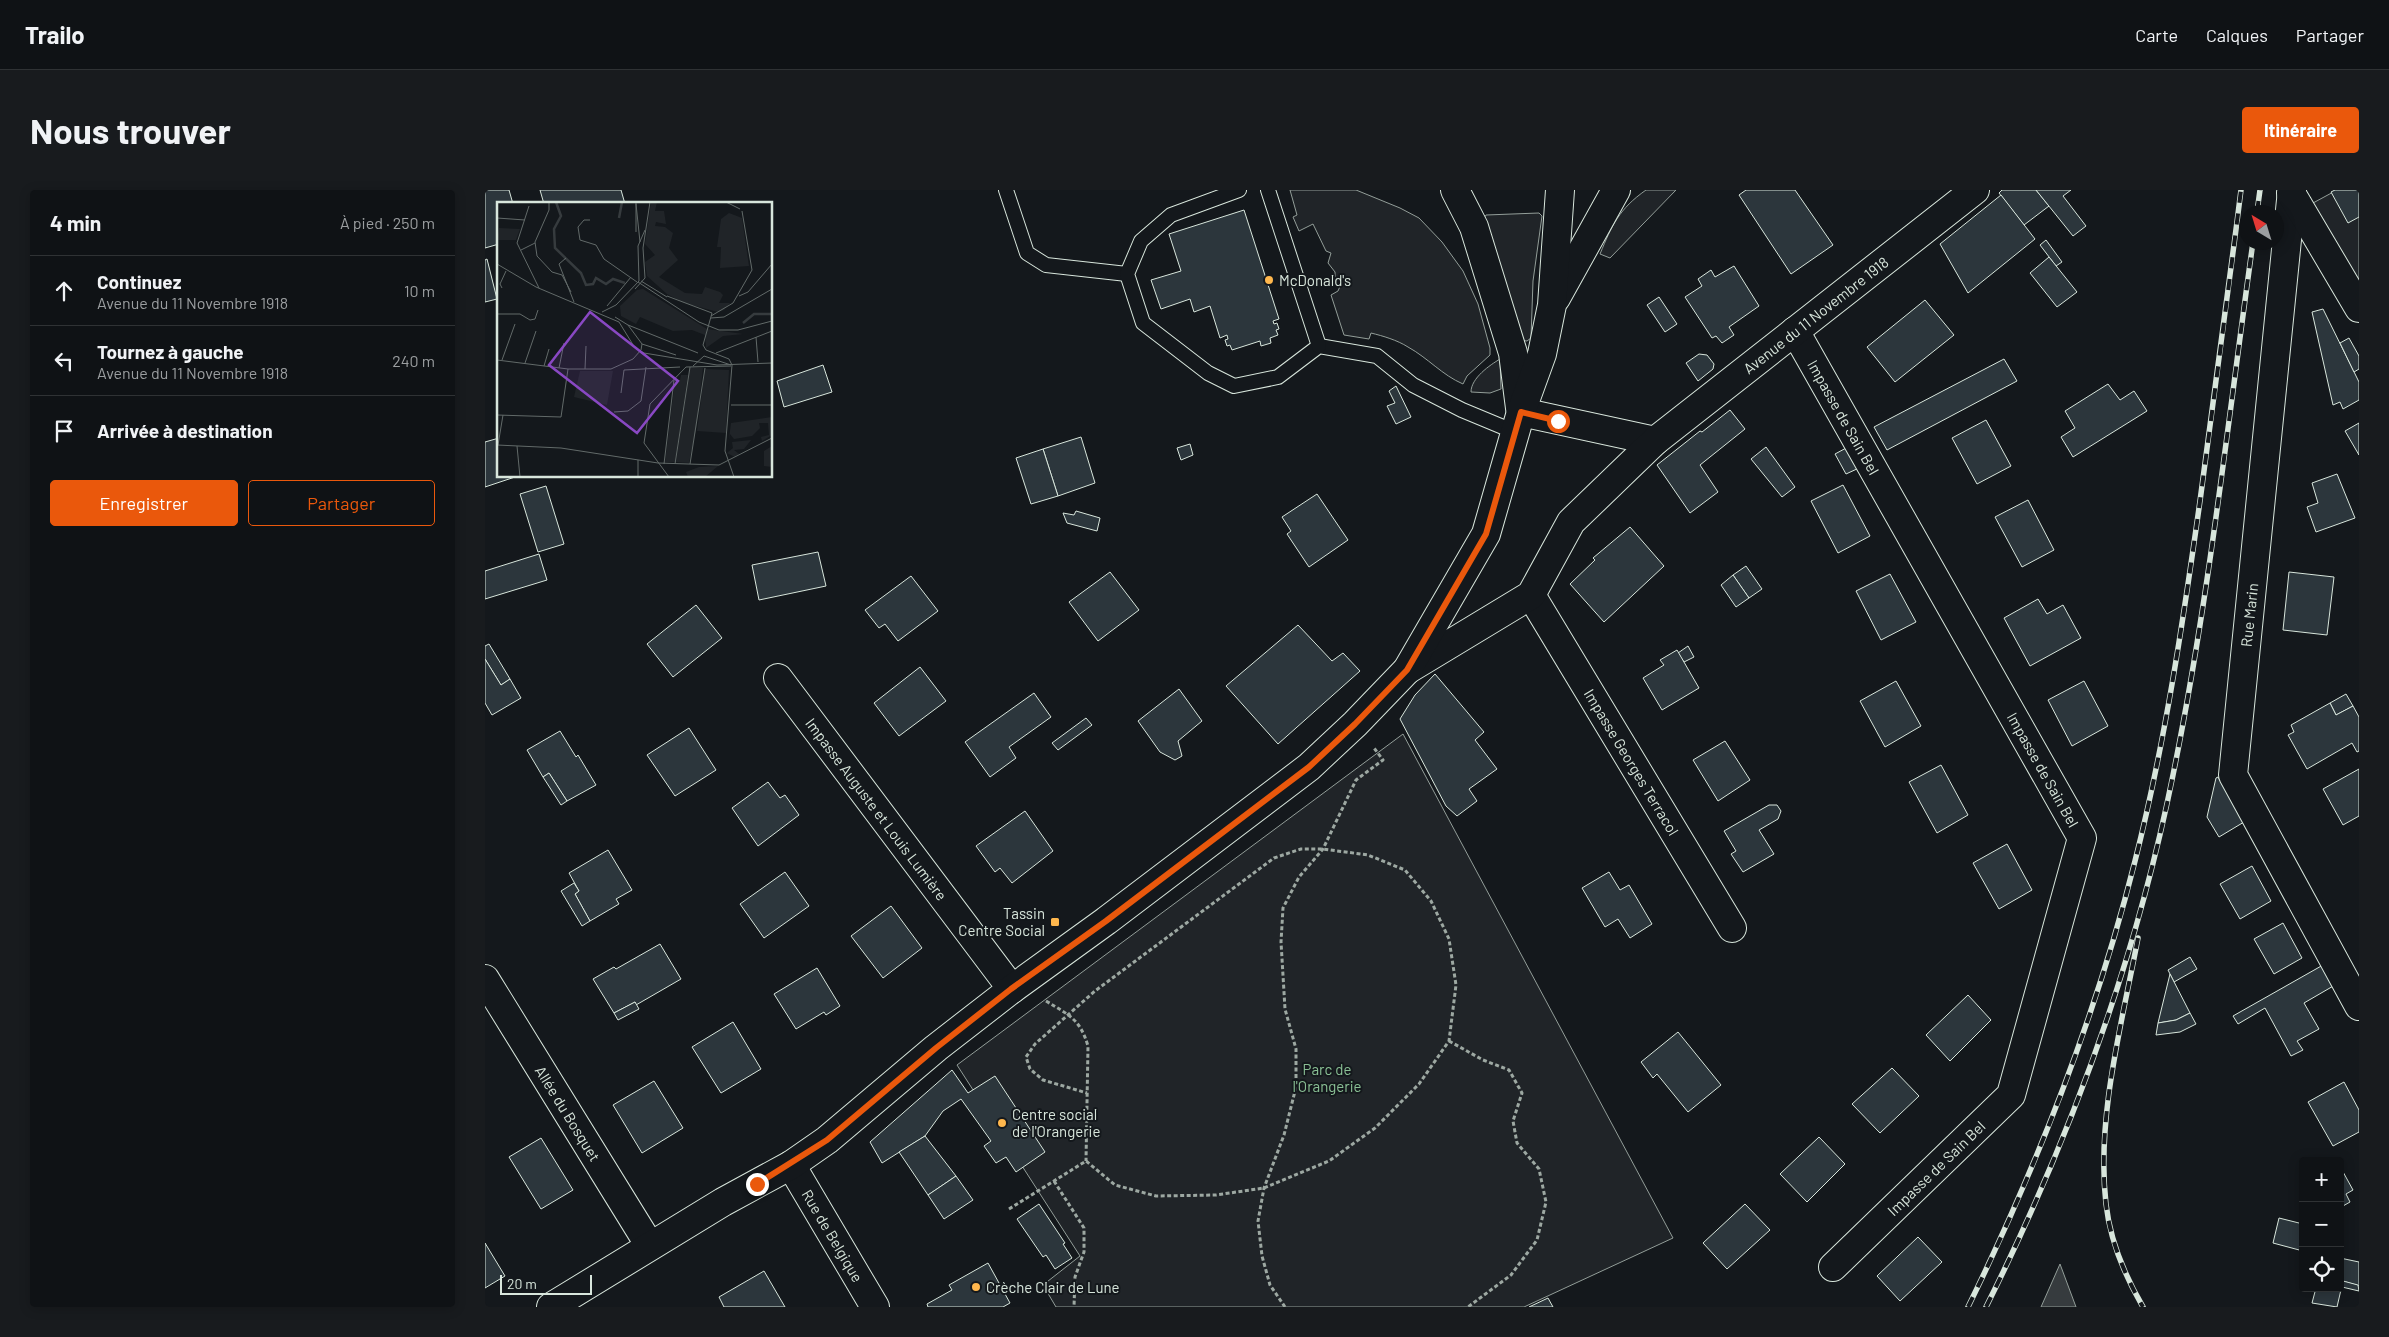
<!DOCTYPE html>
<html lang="fr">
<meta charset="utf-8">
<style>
:root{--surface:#0f1215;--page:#181b1e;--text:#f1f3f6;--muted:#9b9ea0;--line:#2f3234;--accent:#ea580c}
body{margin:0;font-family:Barlow,sans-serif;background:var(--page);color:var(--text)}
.controls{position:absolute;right:15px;bottom:15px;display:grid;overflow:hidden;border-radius:5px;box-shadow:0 2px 12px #0003}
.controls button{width:45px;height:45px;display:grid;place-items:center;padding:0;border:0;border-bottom:1px solid var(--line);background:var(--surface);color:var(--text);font:25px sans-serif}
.compass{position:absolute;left:1754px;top:15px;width:45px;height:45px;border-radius:50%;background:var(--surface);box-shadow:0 2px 12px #0003;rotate:322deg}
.scale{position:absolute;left:15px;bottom:12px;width:92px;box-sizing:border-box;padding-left:5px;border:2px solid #d8e6dc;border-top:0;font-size:14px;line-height:18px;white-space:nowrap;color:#d8e6dc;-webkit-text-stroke:4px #14181c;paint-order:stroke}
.stop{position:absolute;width:15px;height:15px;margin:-11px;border:4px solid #ea580c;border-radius:50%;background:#fff}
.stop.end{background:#ea580c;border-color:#fff;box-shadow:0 1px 5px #0008}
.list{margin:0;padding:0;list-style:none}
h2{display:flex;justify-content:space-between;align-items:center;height:65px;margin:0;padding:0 20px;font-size:21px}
h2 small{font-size:16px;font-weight:400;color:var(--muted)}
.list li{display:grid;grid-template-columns:32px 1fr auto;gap:15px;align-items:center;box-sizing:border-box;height:70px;padding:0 20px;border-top:1px solid var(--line)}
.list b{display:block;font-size:19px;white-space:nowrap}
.list p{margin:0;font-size:16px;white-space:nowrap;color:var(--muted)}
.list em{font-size:16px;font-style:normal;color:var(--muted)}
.actions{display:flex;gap:10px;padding:15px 20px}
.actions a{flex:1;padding:11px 0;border:1px solid var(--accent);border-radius:5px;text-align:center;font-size:18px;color:var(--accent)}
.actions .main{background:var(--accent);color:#fff}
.icon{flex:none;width:28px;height:28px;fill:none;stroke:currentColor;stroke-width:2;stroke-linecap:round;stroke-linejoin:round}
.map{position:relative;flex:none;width:1874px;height:1117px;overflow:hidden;border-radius:5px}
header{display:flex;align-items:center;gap:30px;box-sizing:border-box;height:70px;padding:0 25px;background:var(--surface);border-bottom:1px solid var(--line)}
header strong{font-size:24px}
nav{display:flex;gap:28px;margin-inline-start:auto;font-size:18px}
.intro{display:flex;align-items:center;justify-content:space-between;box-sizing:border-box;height:120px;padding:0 30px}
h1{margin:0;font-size:35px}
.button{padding:12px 22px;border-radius:5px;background:var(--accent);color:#fff;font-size:18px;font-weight:700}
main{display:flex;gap:30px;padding:0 30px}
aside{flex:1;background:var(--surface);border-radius:5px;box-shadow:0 2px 12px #0003}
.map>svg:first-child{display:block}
</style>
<header>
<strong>Trailo</strong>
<nav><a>Carte</a><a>Calques</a><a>Partager</a></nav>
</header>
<div class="intro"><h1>Nous trouver</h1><a class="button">Itinéraire</a></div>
<main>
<aside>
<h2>4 min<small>À pied · 250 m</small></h2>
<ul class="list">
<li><svg class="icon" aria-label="ahead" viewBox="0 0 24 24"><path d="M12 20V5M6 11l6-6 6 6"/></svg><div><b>Continuez</b><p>Avenue du 11 Novembre 1918</p></div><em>10 m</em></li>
<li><svg class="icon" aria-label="left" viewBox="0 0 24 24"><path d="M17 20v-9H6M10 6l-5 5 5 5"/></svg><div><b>Tournez à gauche</b><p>Avenue du 11 Novembre 1918</p></div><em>240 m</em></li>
<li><svg class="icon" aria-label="arrive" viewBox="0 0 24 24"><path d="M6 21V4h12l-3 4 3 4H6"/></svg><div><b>Arrivée à destination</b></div></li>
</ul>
<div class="actions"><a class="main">Enregistrer</a><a>Partager</a></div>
</aside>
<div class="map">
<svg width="1874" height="1117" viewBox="0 0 1874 1117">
<rect width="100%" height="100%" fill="#14181c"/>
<g fill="#202428" stroke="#939e99">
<path d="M805 0H871L915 18 934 28 957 52 978 81 993 114 1005 158V165L982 186 978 194C957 185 943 168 923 157 912 150 898 146 886 143L884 149 859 145 846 105 853 101 856 94 850 88V82L843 73 846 63 841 61 828 34 814 41 808 27 812 25Z"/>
<path d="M1161 0H1191L1125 68 1115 64C1127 35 1134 19 1161 0Z"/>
<path d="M1852 0H1874V91L1828 13Z"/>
<path d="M1054 23 1057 26 1048 91 1046 148 1042 151 1034 150 999 28 1001 25Z"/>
<path d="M1015 169 1016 199 1005 203 986 202C986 188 1005 175 1015 169Z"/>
<path d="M918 544 1188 1048 1039 1117H571L558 1095 595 1066 472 875Z"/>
</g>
<path fill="#363b3e" stroke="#939e99" d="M1575 1074 1591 1117H1556Z"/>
<g fill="#2c363c" stroke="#d8e6dc">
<path d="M0 0H24L28 14H14V54L0 58Z"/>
<path d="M55 0H136L140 14H59Z"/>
<path d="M1261 0H1310L1348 55 1306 84 1254 5Z"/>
<path d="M1517 0H1551L1564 16 1539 35 1514 3Z"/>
<path d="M1551 0H1586L1578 6 1601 36 1588 46Z"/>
<path d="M1850 0H1874V27L1863 33 1846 2Z"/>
<path d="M1516 5 1550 49 1483 103 1455 54Z"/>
<path d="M759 20 794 129 788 131 789 134 792 133 794 139 791 140 793 145 785 148 786 153 776 156 775 151 747 160 745 155 742 156 740 150 743 149 742 145 735 148 725 116 709 122 705 109 676 119 666 90 696 81 684 44Z"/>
<path d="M1561 50 1577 72 1571 76 1555 55Z"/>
<path d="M1564 67 1592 102 1572 117 1545 83Z"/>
<path d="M2 69 12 109 0 112V70Z"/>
<path d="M1249 76 1274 116 1244 137 1249 145 1237 153 1231 146 1227 148 1200 107 1217 96 1213 89 1226 80 1230 87Z"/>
<path d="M1174 107 1192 134 1180 142 1162 115Z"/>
<path d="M1440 110 1469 145 1410 192 1382 157Z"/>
<path d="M1838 119 1874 192V210L1858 219 1855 212 1848 215 1827 122Z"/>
<path d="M1864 148 1874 166V179L1869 182 1855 153Z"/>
<path d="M1214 164 1222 165 1229 174 1228 179 1213 191 1201 173Z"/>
<path d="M1519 169 1532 191 1402 260 1389 237Z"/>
<path d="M338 175 347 202 299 217 292 191Z"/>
<path d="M1623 194 1635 210 1649 201 1662 221 1588 267 1576 247 1590 238 1580 221Z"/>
<path d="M911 196 926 227 911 234 902 216 910 213 904 201Z"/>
<path d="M1245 220 1260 239 1215 275 1233 302 1205 323 1172 275 1215 241 1217 242Z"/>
<path d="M1501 230 1526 276 1492 294 1467 248Z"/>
<path d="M1874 233V265L1860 241Z"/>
<path d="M596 247 610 293 573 306 558 259Z"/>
<path d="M14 248V286H33L0 297V252Z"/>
<path d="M705 254 708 265 696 270 692 258Z"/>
<path d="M1281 257 1310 297 1297 307 1266 269Z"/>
<path d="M1363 257 1374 278 1361 284 1350 264Z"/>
<path d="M558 259 573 306 546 314 531 268Z"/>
<path d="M1852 284 1870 328 1831 342 1822 317 1833 313 1827 293Z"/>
<path d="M1358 295 1385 346 1353 363 1326 311Z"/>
<path d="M61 296 79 354 53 362 35 304Z"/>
<path d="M832 304 863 350 824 377 802 344 806 341 797 327Z"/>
<path d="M1543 310 1569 360 1537 377 1510 327Z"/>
<path d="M591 321 615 328 612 341 582 333 578 323 589 325Z"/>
<path d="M1145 337 1179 376 1119 432 1085 394 1110 370 1108 368Z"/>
<path d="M333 362 341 396 274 410 267 375Z"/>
<path d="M54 364 62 390 0 409V381Z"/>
<path d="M1261 376 1277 399 1264 408 1248 385Z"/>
<path d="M625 382 654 420 613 451 584 412Z"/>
<path d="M1804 382 1849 387 1842 445 1798 440Z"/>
<path d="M1405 384 1431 432 1396 450 1371 401Z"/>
<path d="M1248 385 1264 408 1251 417 1236 395Z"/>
<path d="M426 386 453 421 413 451 400 434 394 438 380 420Z"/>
<path d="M1553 409 1562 424 1578 415 1596 448 1545 476 1519 428Z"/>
<path d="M211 415 237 448 188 487 162 454Z"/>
<path d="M813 435 847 471 858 463 875 481 793 554 741 496Z"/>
<path d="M4 454 25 489 16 495 0 469V456Z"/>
<path d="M1203 456 1209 467 1199 472 1193 463Z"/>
<path d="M1192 460 1214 498 1177 520 1158 488 1179 475 1175 470Z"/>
<path d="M0 469 16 495 25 489 36 508 7 525 0 513Z"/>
<path d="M435 477 461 511 414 546 389 513Z"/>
<path d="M950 484 999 542 990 550 1012 579 984 599 992 611 972 626 961 616 915 529 930 505Z"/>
<path d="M1411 491 1436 536 1400 557 1375 511Z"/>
<path d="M1599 491 1623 536 1587 556 1563 510Z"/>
<path d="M694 499 717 531 693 551 697 566 690 570 675 562 653 531Z"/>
<path d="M549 503 566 527 524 557 531 568 505 587 480 552Z"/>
<path d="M1861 504 1868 516 1851 525 1845 513Z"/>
<path d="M1845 513 1851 525 1868 516 1874 527V561L1872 562 1867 553 1822 579 1803 545 1809 542 1806 535Z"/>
<path d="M601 528 607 535 573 560 567 553Z"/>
<path d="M204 538 231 580 190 606 162 565Z"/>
<path d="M75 541 91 567 93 565 111 595 82 611 64 583 58 587 42 560Z"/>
<path d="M1240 551 1265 590 1233 611 1208 570Z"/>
<path d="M1456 575 1483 625 1452 643 1424 592Z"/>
<path d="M1874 579V626L1858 635 1838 599Z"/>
<path d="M64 583 82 611 76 615 58 587Z"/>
<path d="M1733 587 1759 632 1734 647 1722 627 1731 588Z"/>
<path d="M283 592 295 608 300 605 314 625 273 656 247 618Z"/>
<path d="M1284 615H1292L1296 621 1293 629 1274 640 1289 664 1258 682 1246 664 1251 661 1239 641Z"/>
<path d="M540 621 568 661 527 693 515 678 510 682 491 656Z"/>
<path d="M1522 654 1547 700 1514 719 1488 673Z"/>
<path d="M123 660 147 700 131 709 134 714 105 731 90 704 94 701 84 683Z"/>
<path d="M1767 676 1786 711 1755 729 1735 694Z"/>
<path d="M300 682 324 716 279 748 255 714Z"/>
<path d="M1124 682 1135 700 1144 695 1167 734 1145 748 1133 729 1120 737 1097 698Z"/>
<path d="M89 693 94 701 90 704 105 731 97 736 76 701Z"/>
<path d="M406 716 437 758 398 788 366 746Z"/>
<path d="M1798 733 1817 768 1789 784 1769 749Z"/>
<path d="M175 754 196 789 151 815 150 812 129 823 108 789 129 777 131 779Z"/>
<path d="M1705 767 1712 779 1689 792 1683 780Z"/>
<path d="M1838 775 1850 795 1819 813 1834 839 1812 851 1818 860 1806 866 1780 818 1753 834 1748 826Z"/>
<path d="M332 778 355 816 341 825 339 822 311 839 289 804Z"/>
<path d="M1685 784 1705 823 1691 830 1673 833Z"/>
<path d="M1483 805 1506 830 1465 871 1441 845Z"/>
<path d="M150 812 154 819 133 830 129 823Z"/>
<path d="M1705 823 1711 834 1695 842 1671 845 1673 833 1691 830Z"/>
<path d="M248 832 276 879 236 903 207 857Z"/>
<path d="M1193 842 1236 895 1203 922 1172 884 1168 888 1156 872Z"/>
<path d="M1407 878 1434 906 1395 943 1367 914Z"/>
<path d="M467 880 483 903 510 886 560 962 531 982 521 967 511 973 499 956 506 951 476 909 458 921 440 946 397 973 385 952Z"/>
<path d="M169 891 198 938 157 963 128 915Z"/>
<path d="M1859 892 1874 920V942L1848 956 1823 912Z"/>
<path d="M440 946 471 986 443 1005 414 962Z"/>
<path d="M1334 947 1360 974 1322 1012 1295 984Z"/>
<path d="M56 948 88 1000 56 1019 24 967Z"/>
<path d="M1857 980 1868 1000 1861 1004 1865 1012 1858 1016 1855 1012V981Z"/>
<path d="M471 986 488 1010 459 1029 443 1005Z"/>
<path d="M554 1014 580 1053 578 1054 587 1068 570 1079 561 1065 558 1067 532 1029Z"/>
<path d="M1260 1014 1285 1040 1242 1079 1218 1053Z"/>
<path d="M1794 1028 1818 1034V1061L1788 1053Z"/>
<path d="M1433 1047 1457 1072 1415 1111 1392 1086Z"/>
<path d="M0 1053 20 1086 0 1098Z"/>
<path d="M1855 1068 1874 1072V1096L1858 1091 1852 1117 1827 1113 1831 1098H1855Z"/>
<path d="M503 1073 525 1113 518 1117H443L442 1114 467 1100 464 1095Z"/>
<path d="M279 1081 300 1117H239L234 1107Z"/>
<path d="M1858 1091 1873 1095 1874 1101 1857 1097Z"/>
<path d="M1063 1108 1068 1117H1044Z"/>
</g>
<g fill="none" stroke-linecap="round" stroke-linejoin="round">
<g stroke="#d8e6dc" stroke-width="16">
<g id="lane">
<path d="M521 0 542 63 561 75 642 84"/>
<path d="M754 0 686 25 656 51 642 84 658 133 723 183 749 196 793 187 834 156 892 166 928 195 977 220 1030 242"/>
<path d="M783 0 834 156"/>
</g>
</g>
<g stroke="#d8e6dc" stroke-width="30">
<g id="street">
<path d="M1807 0 1748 585 1874 816"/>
<path d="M1806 3 1874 118"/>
<path id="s1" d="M1310 141 1597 648 1526 905 1348 1077"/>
<path d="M1036 222 1170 251"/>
<path id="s2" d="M1046 405 1247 738"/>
<path id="s3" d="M922 480 1046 405 1086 332 1170 251 1490 0"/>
<path id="s4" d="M293 488 527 799"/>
<path id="s5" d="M0 789 165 1056"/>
<path id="s6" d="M306 975 390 1117"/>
</g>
</g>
<g stroke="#d8e6dc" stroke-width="30">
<g id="secondary">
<path d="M970 0 989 37 1028 163 1035 218"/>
<path d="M1071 108 1131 0"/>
<path d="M66 1117 238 1012 306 975 342 950 451 858 527 799 621 731 824 577 870 534 922 480 1001 344 1036 222 1057 164 1067 115 1075 0"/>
</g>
</g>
<g stroke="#9da8a2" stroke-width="3" stroke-dasharray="4 2.5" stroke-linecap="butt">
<path d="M561 811C584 825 595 829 603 856L601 971"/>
<path d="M964 851 998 870 1024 880 1037 903 1028 931 1032 953 1054 979 1061 1012 1052 1050 1026 1085 983 1117"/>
<path d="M569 991 599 1038V1062L590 1087 589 1117"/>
<path d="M524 1019 601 971 630 995 671 1006 731 1005 779 998 844 971 890 938 934 894 964 851 971 795 964 749 946 711 920 680 883 665 838 659H816L789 668 610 801 550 854 541 867 545 879 558 890 602 903"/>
<path d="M800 1117 785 1095 777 1066 773 1031 779 998 799 945 811 897V859L800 819 796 752 798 718 814 687 838 659 871 590 898 570 889 558"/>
</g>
<use href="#lane" stroke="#14181c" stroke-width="14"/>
<use href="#street" stroke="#14181c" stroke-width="28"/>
<use href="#secondary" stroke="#14181c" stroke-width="28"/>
<g stroke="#d8e6dc" stroke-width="5.5">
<g id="rail">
<path d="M1772 22 1775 0"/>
<path d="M1653 748C1637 833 1611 928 1621 1014 1625 1050 1640 1086 1658 1117"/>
<path d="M1483 1117C1553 974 1611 826 1650 671 1680 553 1698 432 1715 311 1729 208 1743 104 1756 0"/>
<path d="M1501 1117C1585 949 1651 769 1688 585 1724 409 1743 230 1768 52"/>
</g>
</g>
<use href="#rail" stroke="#14181c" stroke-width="4" stroke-dasharray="11" stroke-linecap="butt"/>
</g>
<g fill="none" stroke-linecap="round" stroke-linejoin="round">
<path stroke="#ea580c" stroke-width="6" d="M272 994 342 950 451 858 526 799 621 731 824 577 870 534 922 480 1001 344 1036 222 1073 231"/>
</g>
<g fill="#ffb74d" stroke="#14181c" stroke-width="2">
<circle cx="784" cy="90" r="5"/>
<rect x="565" y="727" width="10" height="10" rx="2.5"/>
<circle cx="517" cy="933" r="5"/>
<circle cx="491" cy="1097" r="5"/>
</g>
<g text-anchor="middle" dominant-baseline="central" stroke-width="4" stroke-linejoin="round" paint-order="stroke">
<g font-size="15" fill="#d8e6dc" stroke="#14181c" text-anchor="start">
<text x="794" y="90">McDonald's</text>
<text x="560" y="723" text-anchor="end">Tassin<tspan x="560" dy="17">Centre Social</tspan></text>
<text x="527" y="924">Centre social<tspan x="527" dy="17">de l'Orangerie</tspan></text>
<text x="501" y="1097">Crèche Clair de Lune</text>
</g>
<g font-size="15" fill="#d8e6dc" stroke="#14181c">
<text stroke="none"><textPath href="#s3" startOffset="549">Avenue du 11 Novembre 1918</textPath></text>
<text stroke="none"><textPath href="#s1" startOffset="99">Impasse de Sain Bel</textPath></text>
<text transform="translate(1764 425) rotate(-84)">Rue Marin</text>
<text stroke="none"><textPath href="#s2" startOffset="195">Impasse Georges Terracol</textPath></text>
<text stroke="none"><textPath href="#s1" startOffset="504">Impasse de Sain Bel</textPath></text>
<text stroke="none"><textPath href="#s4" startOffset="164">Impasse Auguste et Louis Lumière</textPath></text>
<text stroke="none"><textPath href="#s5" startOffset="158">Allée du Bosquet</textPath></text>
<text transform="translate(1451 978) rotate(-44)">Impasse de Sain Bel</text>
<text stroke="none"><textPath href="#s6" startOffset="82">Rue de Belgique</textPath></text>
</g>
<g font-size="15" fill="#8ac095" stroke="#14181c">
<text x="842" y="879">Parc de<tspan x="842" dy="17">l'Orangerie</tspan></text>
</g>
</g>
<g transform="translate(12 12)">
<rect width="275" height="275" fill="#14181c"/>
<path d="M154 0H160L158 9H167L169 22 159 20 158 24 168 25 176 31 172 46 181 58 162 75 188 91 205 92 208 85 223 90 226 93 222 101H233L227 108 221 110 187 101 170 92 150 74 148 60 158 53 148 42ZM232 11 245 16 252 64 223 66 224 45H220L224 17ZM2 26 23 27 19 38H0ZM146 87 210 127 246 132 226 134 209 146 208 133 195 128 176 129 143 115 139 122 124 114 123 104 140 88ZM193 165 206 166 199 228 192 261 179 260ZM208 167 232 168 229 231 200 229ZM83 169H116L110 203 77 195ZM184 173H191L178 260H168L178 178H183ZM275 215V233L265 239 264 235 272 233 271 221H262L263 226 255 234 237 237 233 232 231 244 234 221ZM254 238 247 247 237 248 242 252 238 255 230 251 236 246 235 240ZM275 244V265L267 264V249ZM221 264 208 275H191L189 270 202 265Z" fill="#202428"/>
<path fill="none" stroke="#363b3e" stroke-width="2.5" d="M59 0 64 14 57 27 58 46 84 71 89 83 96 82 99 76 109 82 116 77 128 81M122 16 125 0M246 121 257 112H275"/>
<path fill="none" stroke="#626a69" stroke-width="1" d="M52 0V8L38 40 40 54 55 70 65 73 74 90M229 0 243 7M139 2 143 40M32 4 20 41 42 86M0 16 28 18M93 18H87L81 25 83 38 99 43 107 57 140 80M139 30V0M24 48 38 41M69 56 62 62 77 100M0 62 39 85 122 120 138 146 147 151 220 163 275 161M144 79 170 95M141 80 202 120 222 128H241L275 119M5 86 3 82 9 69M138 87 148 76 146 46 153 0M170 94 215 111M242 94 251 90 275 62M110 104 134 75M105 110 119 103 142 79 141 44 148 28M215 111 206 143 209 148 232 157 235 163M0 112H23L33 118 38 117 41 108M214 114 236 101 255 68 245 9M118 115 131 123 145 142 179 153M214 116 227 115 275 87M131 123 201 151M259 135 261 160M219 151 275 129M0 158 71 167H114L136 157 144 148 145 142M5 158 18 122M28 161 39 129M235 163 228 249 237 275M47 164 52 147M196 164 207 154 234 163M62 166 67 141M88 167 89 144M124 191 127 168 183 165M234 203H275M117 210 131 209 144 199 149 165M0 213 64 215 71 167M0 243 64 246 161 261 222 263 275 236M1 243 6 213M20 244 23 275M167 262 177 178M178 262 193 165M193 262 208 166M141 275V258M172 275 147 241 153 202 189 165 234 164"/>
<path fill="#8948c3" fill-opacity="0.15" stroke="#8948c3" stroke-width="2.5" d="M93 110 181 179 140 231 52 163Z"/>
<rect width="275" height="275" fill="none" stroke="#d8e6dc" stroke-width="2.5"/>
</g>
</svg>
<div class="controls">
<button>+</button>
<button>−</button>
<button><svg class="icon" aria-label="locate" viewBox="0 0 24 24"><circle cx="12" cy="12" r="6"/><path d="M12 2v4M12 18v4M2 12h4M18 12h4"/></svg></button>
</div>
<svg class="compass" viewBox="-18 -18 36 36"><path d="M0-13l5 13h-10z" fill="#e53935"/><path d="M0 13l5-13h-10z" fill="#9b9ea0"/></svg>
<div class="scale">20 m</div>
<div class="stop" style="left:1073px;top:231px"></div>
<div class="stop end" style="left:272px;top:994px"></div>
</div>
</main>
